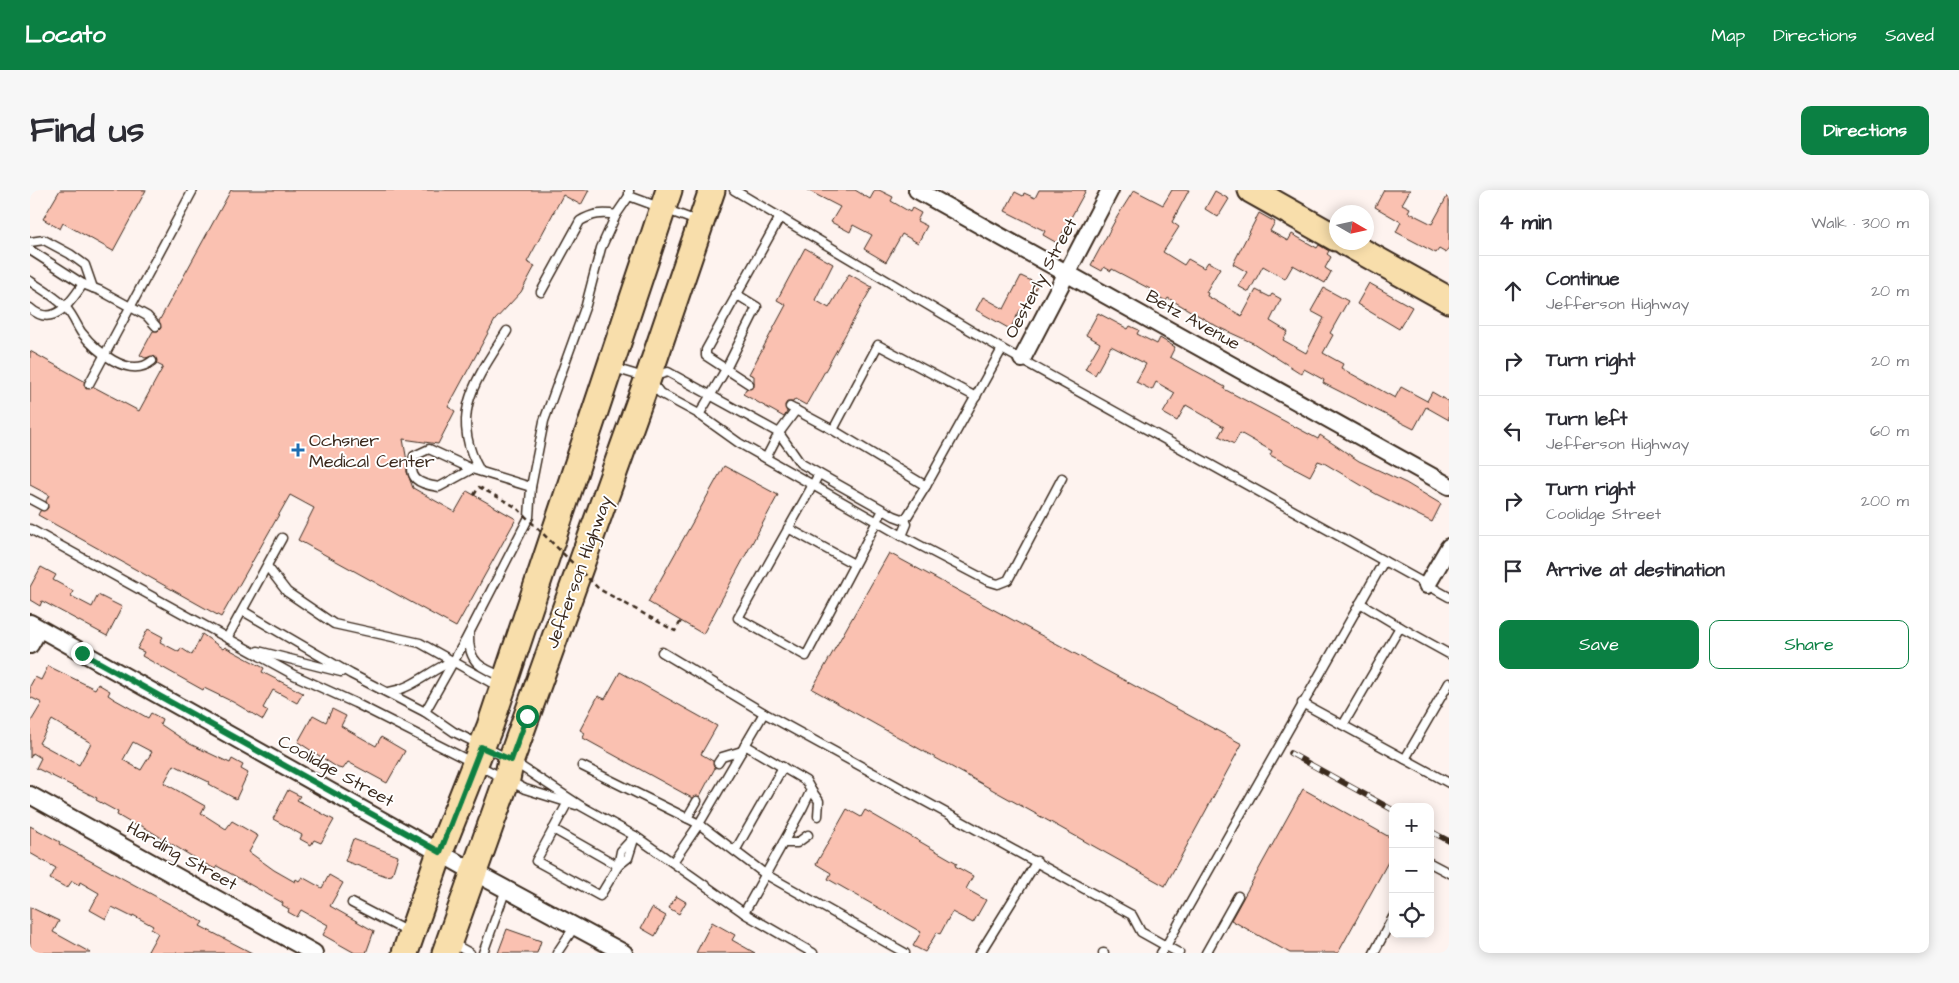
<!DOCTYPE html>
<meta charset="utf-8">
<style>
:root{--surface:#fff;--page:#f7f7f7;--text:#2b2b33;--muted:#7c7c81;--line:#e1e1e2;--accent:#0b8043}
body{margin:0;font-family:"Architects Daughter",sans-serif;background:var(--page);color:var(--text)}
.controls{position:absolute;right:15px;bottom:15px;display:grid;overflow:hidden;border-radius:10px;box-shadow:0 2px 12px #0003}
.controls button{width:45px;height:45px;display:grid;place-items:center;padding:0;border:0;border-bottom:1px solid var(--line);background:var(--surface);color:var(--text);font:25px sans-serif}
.compass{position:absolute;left:1299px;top:15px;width:45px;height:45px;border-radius:50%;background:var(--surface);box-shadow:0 2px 12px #0003;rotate:99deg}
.stop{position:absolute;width:15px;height:15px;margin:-11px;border:4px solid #0b8043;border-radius:50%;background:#fff}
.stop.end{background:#0b8043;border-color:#fff;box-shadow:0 1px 5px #0008}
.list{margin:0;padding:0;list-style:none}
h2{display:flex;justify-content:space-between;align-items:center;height:65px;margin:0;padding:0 20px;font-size:21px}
h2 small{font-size:16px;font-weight:400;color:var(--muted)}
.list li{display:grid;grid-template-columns:32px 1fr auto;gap:15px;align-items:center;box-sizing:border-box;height:70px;padding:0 20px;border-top:1px solid var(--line)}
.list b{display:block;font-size:19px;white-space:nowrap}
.list p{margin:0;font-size:16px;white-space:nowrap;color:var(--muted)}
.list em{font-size:16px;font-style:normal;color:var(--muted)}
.actions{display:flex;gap:10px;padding:15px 20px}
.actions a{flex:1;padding:11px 0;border:1px solid var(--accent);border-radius:10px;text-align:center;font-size:18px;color:var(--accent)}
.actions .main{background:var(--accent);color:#fff}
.icon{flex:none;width:28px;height:28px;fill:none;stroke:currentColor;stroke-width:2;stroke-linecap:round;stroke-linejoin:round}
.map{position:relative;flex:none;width:1419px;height:763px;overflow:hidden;border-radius:10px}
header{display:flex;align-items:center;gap:30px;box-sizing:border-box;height:70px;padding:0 25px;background:var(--accent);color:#fff}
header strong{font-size:24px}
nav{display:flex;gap:28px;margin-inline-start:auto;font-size:18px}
.intro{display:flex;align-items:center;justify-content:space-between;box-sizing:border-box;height:120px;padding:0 30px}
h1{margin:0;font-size:35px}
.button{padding:12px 22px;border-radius:10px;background:var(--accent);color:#fff;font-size:18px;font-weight:700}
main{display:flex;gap:30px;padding:0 30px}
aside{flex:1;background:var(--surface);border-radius:10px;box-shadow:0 2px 12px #0003}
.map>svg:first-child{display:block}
</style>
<header>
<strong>Locato</strong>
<nav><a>Map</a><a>Directions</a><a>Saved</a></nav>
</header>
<div class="intro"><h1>Find us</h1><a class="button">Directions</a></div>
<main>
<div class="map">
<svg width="1419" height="763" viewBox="0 0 1419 763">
<rect width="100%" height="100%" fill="#fef3ef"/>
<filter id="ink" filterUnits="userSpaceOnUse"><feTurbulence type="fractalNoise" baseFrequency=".02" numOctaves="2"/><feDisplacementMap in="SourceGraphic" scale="10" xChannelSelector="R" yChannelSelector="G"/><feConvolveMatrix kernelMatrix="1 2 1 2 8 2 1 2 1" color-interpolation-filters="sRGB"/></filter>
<g filter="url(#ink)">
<g fill="#fac1b1" stroke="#3b2a1e" fill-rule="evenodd">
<path d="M30 0H116L83 61 33 33 30 39 13 29Z"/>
<path d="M201 0H559L551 15 533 5 497 72 505 76 491 102 465 130 418 217 425 221 408 254 373 249 377 271V282L383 298 425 322 437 301 486 329 426 437 268 350 284 318 260 305 191 427 8 325 10 321 18 318 16 311 19 305 0 295V161L54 191 56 199 64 197 109 221 133 177 127 174 124 166 115 168 110 165 123 141H128L131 138 129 131Z"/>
<path d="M777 0H825L840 9 845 0H849L863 7 861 11 880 22 882 18 891 23 887 31 897 36 888 53 872 44 856 72 834 59 842 45 823 35 820 42 801 32 810 17Z"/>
<path d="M1009 0H1056L1027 53 1013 45 1015 41 975 21 985 2 993 6 994 3 1005 8Z"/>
<path d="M1104 0 1133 15 1142 0H1159L1142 32 1149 37 1133 62 1154 75 1158 69 1174 78 1178 72 1190 78 1176 102 1178 103 1177 106 1212 126 1226 100 1240 107 1242 104 1251 109 1240 131 1258 142 1253 150 1276 163 1294 128 1281 121 1294 98 1318 111 1300 143 1303 145 1293 163 1313 174 1311 178 1365 208 1371 197 1397 211 1402 202 1419 212V230L1396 217 1384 239 1293 193 1294 190 1274 179 1272 184 1223 153 1190 138 1138 108 1136 111 1120 102 1122 100 1082 79 1081 81 1074 77 1072 81 1061 75 1087 27Z"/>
<path d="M1354 0H1380L1372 14 1380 18 1378 22 1402 34 1419 3V57L1416 63 1409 59 1406 63 1366 42 1371 32 1345 17Z"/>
<path d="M1185 1 1199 9 1188 27 1175 19Z"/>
<path d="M1229 23 1245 32 1240 41 1258 51 1262 44 1287 58 1289 55 1299 61 1297 64 1301 67 1295 78 1301 82 1295 93 1263 75 1255 89 1233 76 1219 102 1208 96 1217 82 1203 74Z"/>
<path d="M775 58 803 74 785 110 799 118 819 84 842 97 776 215 765 209 763 212H757L755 215 757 222 754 227 713 204 716 199 724 197V186L719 184 756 115 747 110Z"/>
<path d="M991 86 1008 94 993 121 990 120 980 139 946 120 953 107 974 119Z"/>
<path d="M1339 93 1382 117 1369 139 1327 114Z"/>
<path d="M1068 123 1098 139 1100 136 1109 140 1107 144 1127 154 1130 148 1145 157 1140 167 1195 197 1194 199 1288 249 1290 245 1329 271 1376 293 1411 314 1402 332 1346 304 1294 273 1288 271 1280 286 1240 265 1242 261 1210 243 1204 254 1189 246 1194 237 1156 215 1147 231 1133 223 1145 203 1126 192 1122 200 1106 192 1116 174 1081 156 1065 185 1055 179 1070 153 1056 145Z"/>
<path d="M694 276 748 305 673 444 618 412Z"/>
<path d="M859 363 1212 554 1135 696 782 499Z"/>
<path d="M11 377 26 385 23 390 43 401 41 406 62 417 68 405 92 417 77 446 12 411 10 416 0 410V397Z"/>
<path d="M118 439 133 447 130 452 149 462 151 458 162 465 172 444 193 459 195 457 234 478 232 482 273 503 267 513 243 500 233 518 238 521 233 530 203 512 174 498 173 500 112 466 114 462 107 459Z"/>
<path d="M18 476 65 499 68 494 80 501 78 505 84 509 118 528 121 523 132 529 130 534 160 554 200 573 202 569 213 575 211 579 218 583 206 609 178 594 179 592 144 575 134 593 175 616 171 623 196 639 202 631 228 646 219 662 244 680 265 692 266 689 269 691 272 687 292 698 299 685 313 693 300 716 344 741 336 763H325L293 745 298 735 271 720 267 727 258 722 259 719 252 715 253 713 187 676 185 679 168 670 107 633 106 636 87 625 88 622 66 610 67 608 6 578 11 568 3 563 0 568V533L12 513 0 507V496L5 487 11 490ZM22 530 61 553 49 575 9 553ZM103 552 122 562 111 580 93 570Z"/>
<path d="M590 482 687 536 671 564 683 571 685 578 670 606 662 608 553 548 555 543 550 540 568 506 575 509Z"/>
<path d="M302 519 316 526 311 536 346 556 351 547 375 561 357 593 318 572 313 579 308 578 268 552 283 525 296 532Z"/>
<path d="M1273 599 1363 649V663L1308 763H1260L1201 730Z"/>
<path d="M258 600 270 606 267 610 304 630 291 653 284 650 281 655 270 649 272 645 243 629Z"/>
<path d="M817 619 831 627 835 620 927 673 925 676 943 686 936 699 956 710 943 733 922 722 910 744 907 742 895 762 883 756 891 742 798 689 801 683 786 674Z"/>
<path d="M0 636 30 652 29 654 173 732 170 736 222 763H117L128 743 121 739 123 736 103 725 102 727 82 717 76 729 60 720 69 703 50 692 49 695 42 691 37 698 20 689 26 678 0 663Z"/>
<path d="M323 649 368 666 362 685 356 686 315 671Z"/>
<path d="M646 706 656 712 649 724 639 718Z"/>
<path d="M0 717 29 731 23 742 61 763H0Z"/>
<path d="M622 718 636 726 625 746 611 738Z"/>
<path d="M682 732 705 745 702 750 725 763H666Z"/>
<path d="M477 739 511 751 507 763H468Z"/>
</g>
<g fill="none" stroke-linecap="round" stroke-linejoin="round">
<g stroke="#3b2a1e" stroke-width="11">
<g id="service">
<path d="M599 0V6L667 31"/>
<path d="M704 0 972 159 1419 407"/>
<path d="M0 52 14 50 40 64 55 75 63 98"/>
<path d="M0 60 53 94 71 101 117 126 126 136"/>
<path d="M0 91C11 99 28 108 37 119 43 126 46 134 51 142 65 160 99 190 122 171"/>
<path d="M511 102 550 31C562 24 572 22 586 25"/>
<path d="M706 104 727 117 696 179 719 194"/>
<path d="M0 118C23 139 41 112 53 94"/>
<path d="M584 178 614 187"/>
<path d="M638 182 749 243 770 273 864 326 875 330 877 334 872 346 709 253 667 223 630 203 618 188Z"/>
<path d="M59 194 163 0"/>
<path d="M760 217 803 240 896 296 875 330"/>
<path d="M669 225 696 179 676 166V160L750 27"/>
<path d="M803 240 848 155 946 207"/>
<path d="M736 268 749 243 766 220"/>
<path d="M442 279 409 297C388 294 377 289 384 266L399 259 442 279 501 297"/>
<path d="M450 281C418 224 446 190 477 141"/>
<path d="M789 284 708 428 776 466 853 320"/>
<path d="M896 296 972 159"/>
<path d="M0 309 13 316"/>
<path d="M758 338 824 374"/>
<path d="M0 339 264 485 325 513 495 599 546 615"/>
<path d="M872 346 958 391 968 394 978 390 1032 288"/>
<path d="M237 376 257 402 304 434 390 453 469 497"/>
<path d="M213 421 321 484 395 522 424 542 481 570 551 616 605 646 717 725 783 763"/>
<path d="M1370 437 1419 464"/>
<path d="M439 445C438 473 451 478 474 487"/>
<path d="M197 448 252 348"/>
<path d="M228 461 311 482"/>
<path d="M632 462 734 523"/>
<path d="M359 502C384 498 400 480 423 471"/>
<path d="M1272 513 1419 593"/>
<path d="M395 522 435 451 499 327 501 297 514 231 556 115 571 58 586 25 599 6"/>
<path d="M1313 535 1370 437 1330 413"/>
<path d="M1375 569 1419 493"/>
<path d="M688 573 692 567 712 561"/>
<path d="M552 576 669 634 643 672"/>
<path d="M781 600 789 611 788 626"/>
<path d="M657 628 667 611"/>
<path d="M523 639 588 676 570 706 506 671 538 612"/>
<path d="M753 653H767L778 645"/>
<path d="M705 661 753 577"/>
<path d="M1400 673 1419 683"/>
<path d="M588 676 598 668 605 646"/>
<path d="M588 676 591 661 603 648"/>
<path d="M322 713 378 742"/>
<path d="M714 723 773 617 781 600 776 591 715 555"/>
<path d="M422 753 440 763"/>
<path d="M453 763 476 699"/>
<path d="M527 763 545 736"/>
<path d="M875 763 735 684 669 634 734 523 1102 725 1111 742 1136 756 1354 371"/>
<path d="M950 763 1007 671"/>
<path d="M1073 763H1074"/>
<path d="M1131 763 1136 756 1149 763"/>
<path d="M1176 763 1208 706"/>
<path d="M1344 763 1363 727"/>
</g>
</g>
<g stroke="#3b2a1e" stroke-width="20">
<g id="minor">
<path d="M887 0 1419 296"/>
<path d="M992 169 1080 0"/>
<path d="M1397 395 1419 357"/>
<path d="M0 433 444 682 594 763"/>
<path d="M0 455 9 439"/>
<path d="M0 605 284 763"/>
</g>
</g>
<g stroke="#3b2a1e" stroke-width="29">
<g id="primary">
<path d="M1221 0 1306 48"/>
<path d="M1315 52 1419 110"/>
<path d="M375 763 410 662 460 536 639 0"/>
<path d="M415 763 477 589 481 570 618 188 682 0"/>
</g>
</g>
<use href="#service" stroke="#fff" stroke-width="8"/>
<use href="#minor" stroke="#fff" stroke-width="16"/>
<use href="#primary" stroke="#f8deab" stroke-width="25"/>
<g stroke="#3b2a1e" stroke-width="5.5">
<g id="rail">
<path d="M1260 563 1363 620"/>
<path d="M1400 641 1419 651"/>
</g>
</g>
<use href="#rail" stroke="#fff" stroke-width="4" stroke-dasharray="11" stroke-linecap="butt"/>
<path stroke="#3b2a1e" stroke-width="2.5" stroke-dasharray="5 4" stroke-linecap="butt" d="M444 305 449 297 486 317 569 399 645 441 651 431"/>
</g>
</g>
<g fill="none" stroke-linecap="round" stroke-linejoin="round" filter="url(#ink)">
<path stroke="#0b8043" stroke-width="6" d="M52 463 410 662 451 557 481 570 497 526"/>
</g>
<path fill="#1f6fb2" stroke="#fff" stroke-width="2" d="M265.5 252.5h5v5h5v5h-5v5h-5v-5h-5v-5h5z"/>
<g text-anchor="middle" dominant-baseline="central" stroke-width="4" stroke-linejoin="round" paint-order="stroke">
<g font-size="18" fill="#3b2a1e" stroke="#fff">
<text transform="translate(1011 88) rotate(-62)">Oesterly Street</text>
<text transform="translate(1163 130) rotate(29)">Betz Avenue</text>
<text transform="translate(549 382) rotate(-70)">Jefferson Highway</text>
<text transform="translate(306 581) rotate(29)">Coolidge Street</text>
<text transform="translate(152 666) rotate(29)">Harding Street</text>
</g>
<g font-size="18" fill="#3b2a1e" stroke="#fff" text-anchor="start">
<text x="279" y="250">Ochsner<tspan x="279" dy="21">Medical Center</tspan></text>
</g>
</g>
</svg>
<div class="controls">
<button>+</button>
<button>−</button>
<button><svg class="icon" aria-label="locate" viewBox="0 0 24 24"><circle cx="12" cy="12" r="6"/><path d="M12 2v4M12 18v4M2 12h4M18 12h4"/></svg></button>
</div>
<svg class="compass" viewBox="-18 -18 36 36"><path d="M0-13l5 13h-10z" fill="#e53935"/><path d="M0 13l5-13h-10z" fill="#7c7c81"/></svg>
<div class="stop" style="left:497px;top:526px"></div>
<div class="stop end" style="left:52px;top:463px"></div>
</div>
<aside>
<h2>4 min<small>Walk · 300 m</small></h2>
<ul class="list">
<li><svg class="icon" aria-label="ahead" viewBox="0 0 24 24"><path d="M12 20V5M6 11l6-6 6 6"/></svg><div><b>Continue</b><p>Jefferson Highway</p></div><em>20 m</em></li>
<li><svg class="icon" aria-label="right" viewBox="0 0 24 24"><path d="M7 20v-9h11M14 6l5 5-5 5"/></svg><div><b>Turn right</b></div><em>20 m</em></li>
<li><svg class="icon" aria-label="left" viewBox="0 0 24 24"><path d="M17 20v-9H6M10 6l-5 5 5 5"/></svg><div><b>Turn left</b><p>Jefferson Highway</p></div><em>60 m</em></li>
<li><svg class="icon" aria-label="right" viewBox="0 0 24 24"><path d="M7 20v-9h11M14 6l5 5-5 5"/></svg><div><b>Turn right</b><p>Coolidge Street</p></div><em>200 m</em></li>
<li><svg class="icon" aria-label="arrive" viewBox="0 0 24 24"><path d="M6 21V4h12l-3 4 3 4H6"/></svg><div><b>Arrive at destination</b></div></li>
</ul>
<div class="actions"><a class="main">Save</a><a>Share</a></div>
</aside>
</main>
